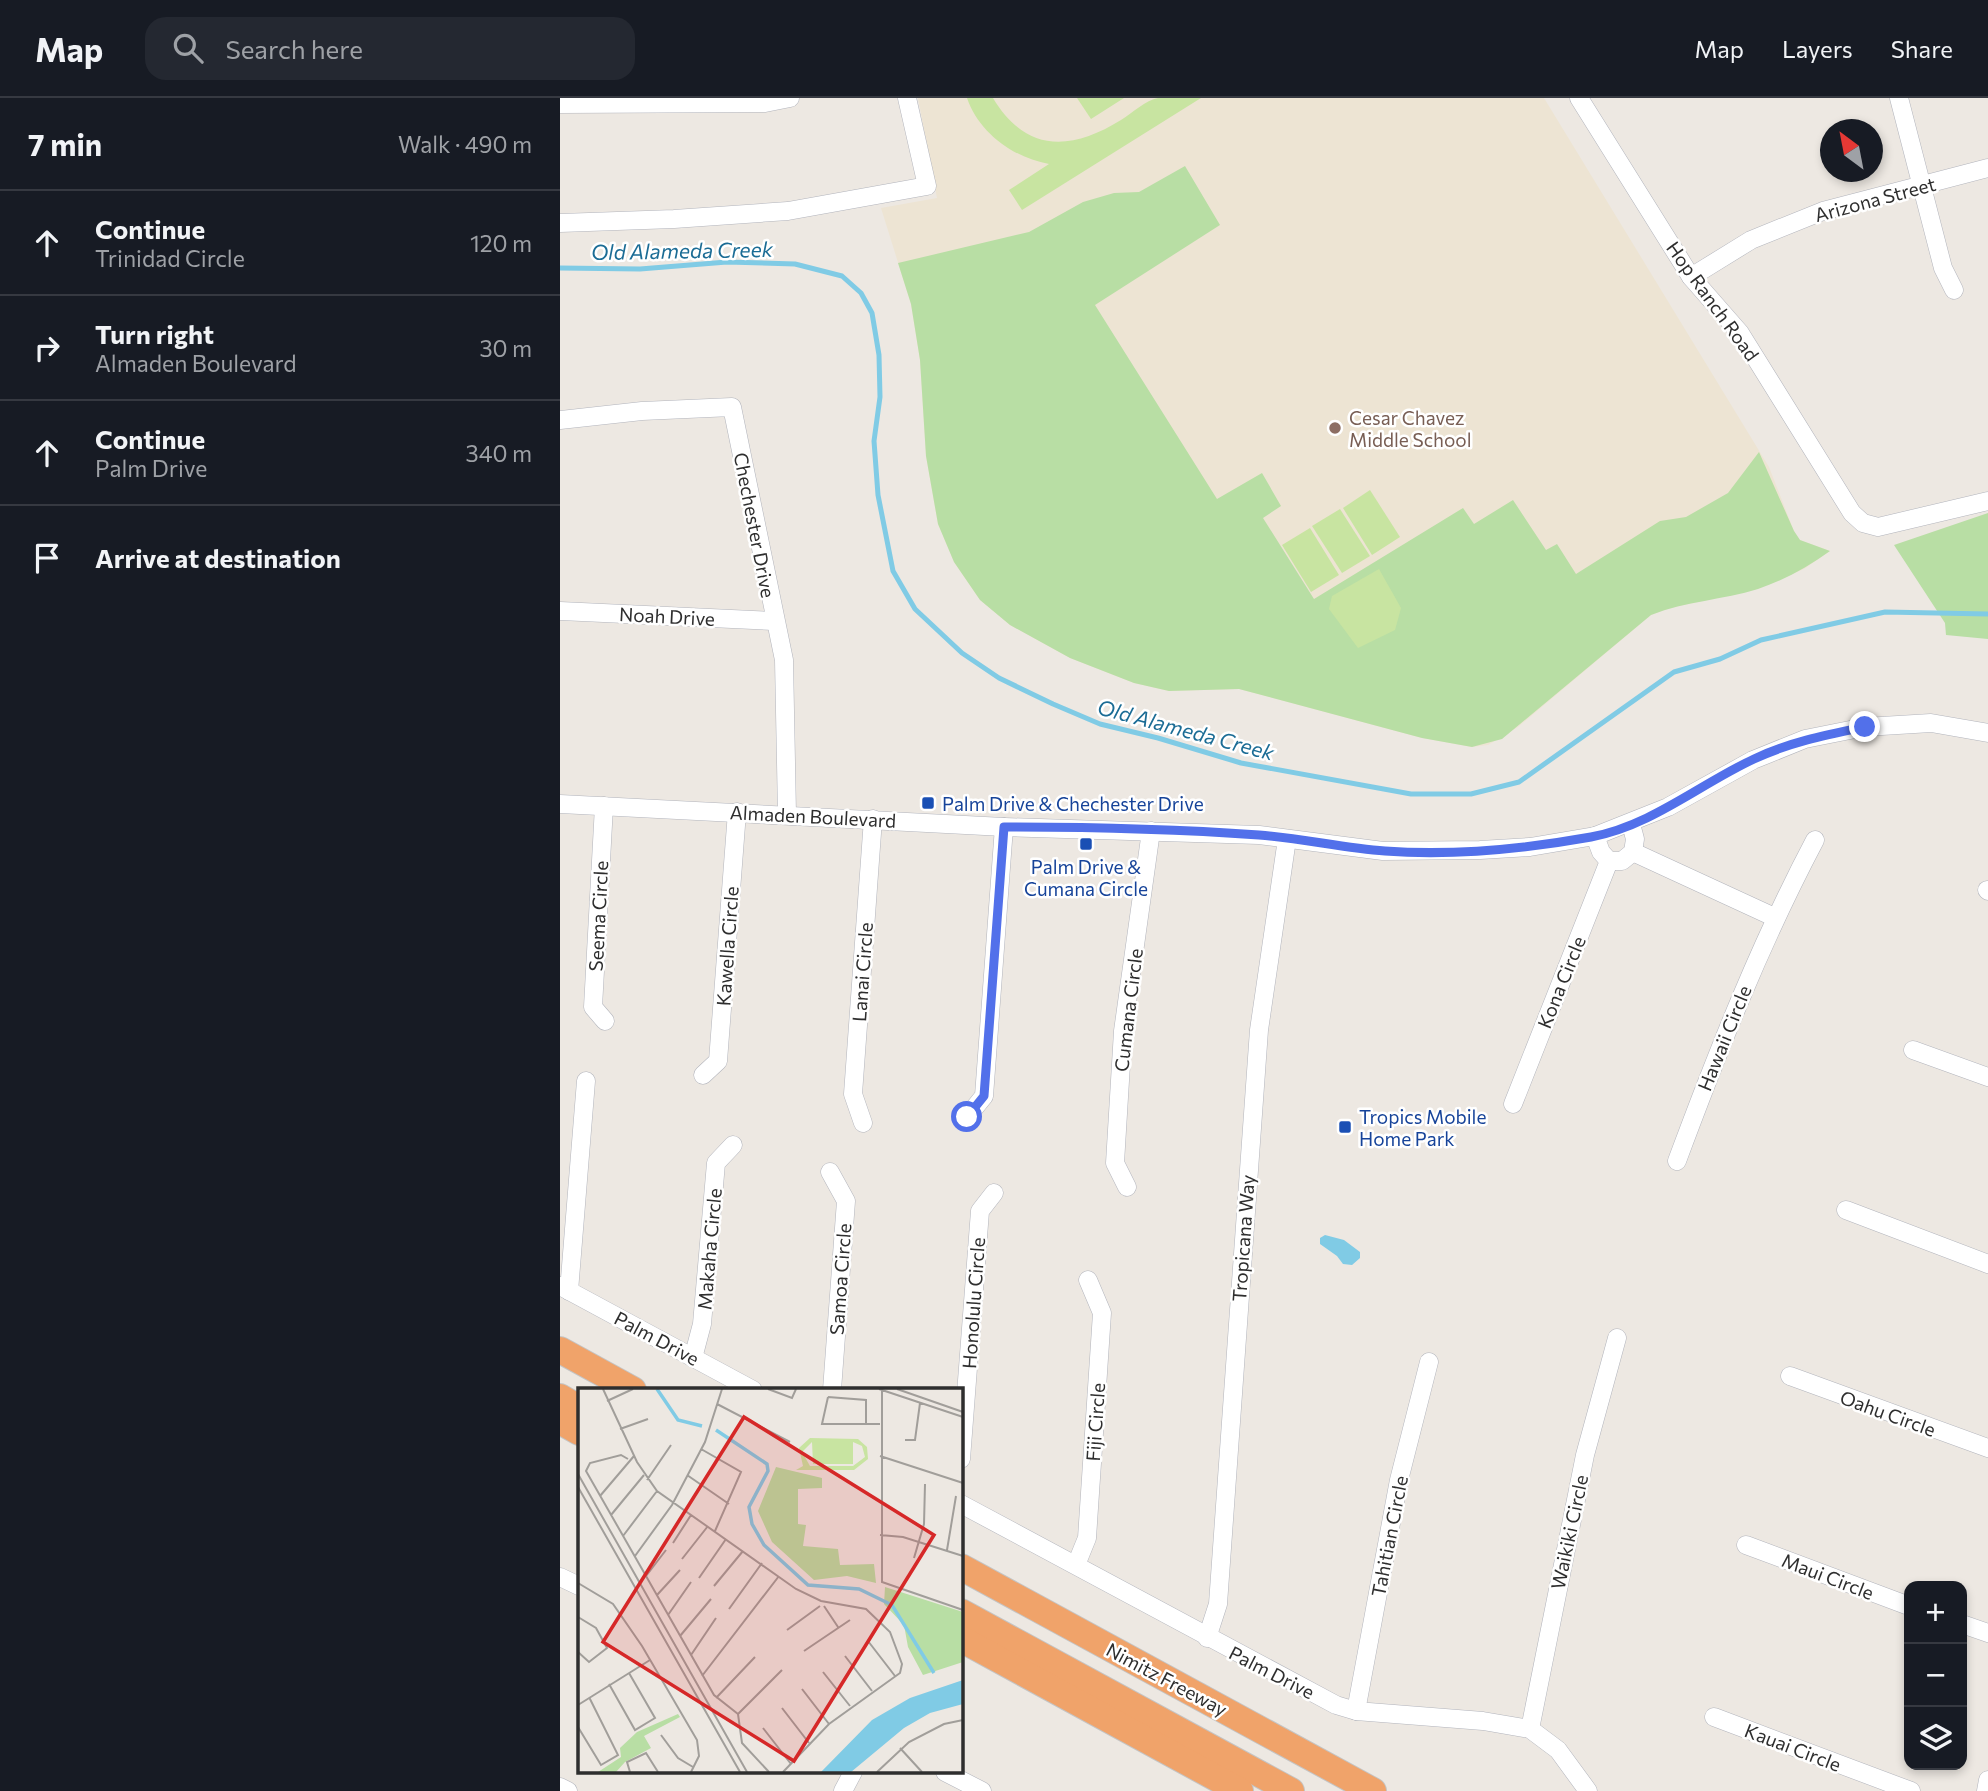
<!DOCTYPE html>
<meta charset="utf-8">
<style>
:root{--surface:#171b24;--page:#242831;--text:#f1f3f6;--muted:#9ea1a6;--line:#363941}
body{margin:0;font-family:Commissioner,sans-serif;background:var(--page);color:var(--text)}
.controls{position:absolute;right:21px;bottom:21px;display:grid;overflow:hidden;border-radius:14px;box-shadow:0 4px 10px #0003}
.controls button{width:63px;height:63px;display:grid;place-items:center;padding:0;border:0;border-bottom:2px solid var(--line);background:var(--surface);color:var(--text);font:35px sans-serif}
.compass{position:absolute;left:1260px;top:21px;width:63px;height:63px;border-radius:50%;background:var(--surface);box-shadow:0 4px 10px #0003;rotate:328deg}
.stop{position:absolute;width:21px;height:21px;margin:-16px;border:5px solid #5270ea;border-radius:50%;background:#fff}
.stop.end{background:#5270ea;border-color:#fff;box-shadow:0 2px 7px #0008}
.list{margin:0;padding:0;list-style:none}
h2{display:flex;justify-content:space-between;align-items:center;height:91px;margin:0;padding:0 28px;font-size:30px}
h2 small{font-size:23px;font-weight:400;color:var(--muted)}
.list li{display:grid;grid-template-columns:46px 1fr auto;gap:21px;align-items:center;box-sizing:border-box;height:105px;padding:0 28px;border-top:2px solid var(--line)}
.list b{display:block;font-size:26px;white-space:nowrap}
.list p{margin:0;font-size:23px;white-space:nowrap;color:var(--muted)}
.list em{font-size:23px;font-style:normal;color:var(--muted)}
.icon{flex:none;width:38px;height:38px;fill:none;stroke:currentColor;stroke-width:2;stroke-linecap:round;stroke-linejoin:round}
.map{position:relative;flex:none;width:1428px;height:1693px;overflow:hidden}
header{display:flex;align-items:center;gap:42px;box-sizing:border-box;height:98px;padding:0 35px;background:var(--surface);border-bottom:2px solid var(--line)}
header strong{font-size:33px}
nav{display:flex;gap:38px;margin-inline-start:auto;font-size:24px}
.search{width:490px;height:63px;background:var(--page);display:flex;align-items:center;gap:18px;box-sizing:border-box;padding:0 24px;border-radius:21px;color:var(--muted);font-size:26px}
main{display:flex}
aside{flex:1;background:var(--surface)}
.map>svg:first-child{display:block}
</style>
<header>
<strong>Map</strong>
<div class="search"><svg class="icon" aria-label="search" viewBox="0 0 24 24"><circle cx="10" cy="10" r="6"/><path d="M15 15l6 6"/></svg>Search here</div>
<nav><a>Map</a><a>Layers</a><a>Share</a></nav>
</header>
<main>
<aside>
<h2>7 min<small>Walk · 490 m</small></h2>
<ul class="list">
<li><svg class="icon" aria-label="ahead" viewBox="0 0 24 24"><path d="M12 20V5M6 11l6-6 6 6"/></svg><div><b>Continue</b><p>Trinidad Circle</p></div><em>120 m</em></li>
<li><svg class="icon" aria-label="right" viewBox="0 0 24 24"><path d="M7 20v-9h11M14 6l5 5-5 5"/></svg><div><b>Turn right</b><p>Almaden Boulevard</p></div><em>30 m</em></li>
<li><svg class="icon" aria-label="ahead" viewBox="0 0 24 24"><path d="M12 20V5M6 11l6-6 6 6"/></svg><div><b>Continue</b><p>Palm Drive</p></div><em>340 m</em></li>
<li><svg class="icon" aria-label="arrive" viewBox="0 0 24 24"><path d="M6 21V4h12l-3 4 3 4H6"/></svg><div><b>Arrive at destination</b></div></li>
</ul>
</aside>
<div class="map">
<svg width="1428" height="1693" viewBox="0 0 1428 1693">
<rect width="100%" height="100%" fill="#ede8e2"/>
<path fill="#ede4d3" d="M358 0H984L1209 369 1234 433 1240 442 1270 453 1244 471 1197 491 1110 510 1091 517 958 629 928 647 912 649 862 640 679 591 609 593 574 585 510 560 450 527 420 502 394 464 378 426 366 358 360 262 351 206 321 110 377 100Z"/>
<g fill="#b8dea4">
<path d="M625 68 660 127 535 207 657 401 702 375 721 408 703 420 754 501 903 410 914 426 953 402 986 452 997 446 1016 476 1100 423 1126 419 1168 395 1199 354 1234 433 1240 442 1270 453C1248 469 1224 482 1198 491 1163 502 1126 503 1091 517L942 641 912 649 862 640 679 591 609 593 574 585 510 560 450 527 420 502 394 464 378 426 366 358 360 262 351 206 338 165 469 134 523 104 554 95 579 94Z"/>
<path d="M1428 415V541L1386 537 1385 525 1334 447Z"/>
</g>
<g fill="#c8e4a1">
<path d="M407 0H433C466 55 511 53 561 22 572 15 586 2 598 0 611 0 628 0 641 0L462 112 449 92 489 66C454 60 419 35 407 0Z"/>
<path d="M517 0H564L531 21Z"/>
<path d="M810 392 840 439 812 457 783 410Z"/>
<path d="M780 411 810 458 782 475 752 428Z"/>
<path d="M750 430 779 477 751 494 722 447Z"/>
<path d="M819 471 841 510 835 532 798 550 769 511 772 498Z"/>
</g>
<path fill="#80cbe5" d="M765 1137 784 1142 800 1154V1160L792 1167 783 1166 777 1158 760 1146V1140Z"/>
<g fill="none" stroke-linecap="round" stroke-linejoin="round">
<path stroke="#80cbe5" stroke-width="5" d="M0 170 80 171 167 164 235 166 282 178 301 195 312 215 319 257 320 299 314 343 318 397 333 473 355 511 402 555 439 580 493 606 540 626 598 640 681 665 851 696H911L959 684 1114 574 1160 561 1201 542 1325 514 1428 516"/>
<g stroke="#b2b4bc" stroke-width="19">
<g id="minor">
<path d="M1019 0 1131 179 1180 235 1292 415 1303 425 1318 429 1428 403"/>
<path d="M1339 0 1383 170 1394 192"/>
<path d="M0 6 205 5 230 0"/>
<path d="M0 125 114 121 228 113 367 88 347 0"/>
<path d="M1131 179 1191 142 1263 113 1428 70"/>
<path d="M0 322 82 313 172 309 224 562 227 716"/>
<path d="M0 513 214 523"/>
<path d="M0 706 444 729 699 737 823 753 920 752 970 749 1035 738 1108 709 1193 662 1245 641 1305 629 1371 625 1428 635"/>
<path d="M44 708 33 909 45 923"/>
<path d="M1035 738 1041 754 1049 763H1062L1073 754 1075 741 1071 726"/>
<path d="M1073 754 1214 819"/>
<path d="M1427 792 1428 793"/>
<path d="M1353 952 1428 979"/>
<path d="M143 977 158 963 177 714"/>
<path d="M953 1006 1049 763"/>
<path d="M407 1019 424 998 444 729"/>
<path d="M303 1025 293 996 313 721"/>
<path d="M1117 1063C1158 953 1200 846 1255 742"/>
<path d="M270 1074 286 1103 272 1292"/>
<path d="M567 1089 555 1065 563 933 591 733"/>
<path d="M1286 1112 1428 1166"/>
<path d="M0 1188 193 1292"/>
<path d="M9 1193 26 983"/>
<path d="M133 1260 142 1226 156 1065 173 1047"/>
<path d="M1230 1278 1428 1350"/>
<path d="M401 1361 420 1113 434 1095"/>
<path d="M401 1406 776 1607 796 1613 923 1623 970 1631 998 1652 1028 1693"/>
<path d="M1186 1447 1349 1508"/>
<path d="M516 1467 527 1440 542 1215 528 1182"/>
<path d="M0 1479 19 1488"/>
<path d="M1402 1526 1428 1535"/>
<path d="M647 1540 658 1506 699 932 727 741"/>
<path d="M796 1613 839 1382 869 1264"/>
<path d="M1154 1619 1351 1693"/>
<path d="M970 1631 1025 1357 1057 1240"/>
<path d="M385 1674 422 1693"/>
<path d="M0 1689 8 1693"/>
<path d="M283 1693 293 1674"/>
<path d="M1426 1693 1428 1682"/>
</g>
</g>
<g stroke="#c4c4c4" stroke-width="28">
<g id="highway">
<path d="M0 1252 73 1292"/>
<path d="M0 1299 19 1310"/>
<path d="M0 1323 19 1334"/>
<path d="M401 1469 813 1693"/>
<path d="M401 1514 731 1693"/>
<path d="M401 1541 680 1693"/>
</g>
</g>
<use href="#minor" stroke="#fff" stroke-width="18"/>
<use href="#highway" stroke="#f0a36a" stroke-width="26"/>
</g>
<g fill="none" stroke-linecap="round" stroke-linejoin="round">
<path stroke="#5270ea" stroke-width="9" d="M407 1019 424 998 444 729C528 729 614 731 699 737 741 740 783 750 825 753 893 758 964 751 1031 739 1091 728 1140 686 1194 661 1230 644 1266 637 1305 629"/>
</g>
<circle fill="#8d6e63" stroke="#fff" stroke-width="2.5" cx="775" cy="330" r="7"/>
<g fill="#1a4fb4" stroke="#fff" stroke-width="2.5">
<rect x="361" y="698" width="14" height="14" rx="3.5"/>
<rect x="519" y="739" width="14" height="14" rx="3.5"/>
<rect x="778" y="1022" width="14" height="14" rx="3.5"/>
</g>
<g text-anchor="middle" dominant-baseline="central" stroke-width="5" stroke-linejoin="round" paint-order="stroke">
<g font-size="19" fill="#2e2e2e" stroke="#fff">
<text transform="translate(1315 101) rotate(-15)">Arizona Street</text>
<text transform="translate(1153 203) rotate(54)">Hop Ranch Road</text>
<text transform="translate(195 427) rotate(79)">Chechester Drive</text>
<text transform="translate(107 518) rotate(3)">Noah Drive</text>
<text transform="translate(253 718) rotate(3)">Almaden Boulevard</text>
<text transform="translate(38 818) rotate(-87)">Seema Circle</text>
<text transform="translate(167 848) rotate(-86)">Kawella Circle</text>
<text transform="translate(302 874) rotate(-86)">Lanai Circle</text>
<text transform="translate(1001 884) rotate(-68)">Kona Circle</text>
<text transform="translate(568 912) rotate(-83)">Cumana Circle</text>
<text transform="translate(1164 940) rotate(-68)">Hawaii Circle</text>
<text transform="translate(683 1140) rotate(-86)">Tropicana Way</text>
<text transform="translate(149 1151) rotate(-85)">Makaha Circle</text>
<text transform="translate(280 1181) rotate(-86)">Samoa Circle</text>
<text transform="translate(413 1205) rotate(-86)">Honolulu Circle</text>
<text transform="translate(97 1240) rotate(28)">Palm Drive</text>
<text transform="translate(1328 1315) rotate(20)">Oahu Circle</text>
<text transform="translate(535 1324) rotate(-86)">Fiji Circle</text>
<text transform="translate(1009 1434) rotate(-78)">Waikiki Circle</text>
<text transform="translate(829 1438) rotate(-79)">Tahitian Circle</text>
<text transform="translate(1268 1478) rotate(21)">Maui Circle</text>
<text transform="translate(712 1574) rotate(27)">Palm Drive</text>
<text transform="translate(607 1581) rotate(28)">Nimitz Freeway</text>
<text transform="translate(1233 1649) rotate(21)">Kauai Circle</text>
</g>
<g font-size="19" fill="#785e54" stroke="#fff" text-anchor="start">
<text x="789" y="319">Cesar Chavez<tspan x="789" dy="22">Middle School</tspan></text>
</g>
<g font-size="19" fill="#164399" stroke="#fff" text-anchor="start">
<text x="382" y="705">Palm Drive &amp; Chechester Drive</text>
<text x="526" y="768" text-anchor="middle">Palm Drive &amp;<tspan x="526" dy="22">Cumana Circle</tspan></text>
<text x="799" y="1018">Tropics Mobile<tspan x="799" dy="22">Home Park</tspan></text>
</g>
<g font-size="21" font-style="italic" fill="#1b6c95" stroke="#fff">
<text transform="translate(122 152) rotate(-1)">Old Alameda Creek</text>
<text transform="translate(626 631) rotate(15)">Old Alameda Creek</text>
</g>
</g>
<g transform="translate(18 1290)">
<rect width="385" height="385" fill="#ede8e2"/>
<path d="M198 79 244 90V100L220 101V136L228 137 225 158 260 161 262 177 296 176 298 195 269 188 236 192 194 154 180 123ZM307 199 385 224V274L345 287 330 259 326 237 306 216ZM100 326 102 329 66 348 73 360 47 374 38 384H20L43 369 42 360 59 344Z" fill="#b8dea4"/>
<path d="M232 50 280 51 289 59 290 71 276 82H218L225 78 221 60ZM234 54 235 76H275V54L284 58 287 69 275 78H232L224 64Z" fill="#c8e4a1" fill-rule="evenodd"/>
<path d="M385 292V316L352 325 326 340 273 384H243L294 332 332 310Z" fill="#80cbe5"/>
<path fill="none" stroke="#80cbe5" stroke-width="3.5" d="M79 1 100 32 124 38M138 42 189 76 190 83 171 119 174 136 186 157 230 197 281 201 314 217 356 285"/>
<path fill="none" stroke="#a19e9a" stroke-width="2" d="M25 1 59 74 79 103 218 201 243 213 288 221 312 244 324 276 322 285 251 336 205 384M190 1 214 10 218 1M301 1 385 29M319 1 385 24M304 2V194L385 222M250 9 244 36H302M250 9 288 12V35M29 13 55 1M139 16 212 54M42 41 70 31M327 52H337L342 15M123 61 163 84 137 143M302 68 385 95M50 71 43 67 12 75 8 83 136 307 160 326 164 355 191 384M0 86 169 384M109 87 151 116M69 92 93 57M0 99 162 384M22 108 56 68M33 127 66 87M302 147 325 149 385 168M45 148 79 103M95 155 113 127M369 162 378 108M57 168 94 117 127 54 144 1M336 170 346 136 347 96M104 171 130 138M68 188 88 162M121 190 148 151M0 195 35 216 64 258 119 352 121 368 113 384M136 198 165 163M79 207 102 182M246 218 260 239M151 221 184 175M90 227 113 194M0 229 18 240 29 260 11 274 0 264M209 242 242 218M102 248 133 211M290 253 317 288M226 263 272 232M113 267 138 230M267 268 294 303M245 284 272 318M124 288 201 188M31 296 57 342 77 330 51 285M224 301 251 336M138 310 177 269M0 317 72 272M204 320 231 355M160 326 204 282M0 339 23 377 40 367 11 309M185 340 213 376M83 347 100 370 115 379M322 360 344 384M52 384 49 374 68 365 80 384M299 384 331 354 366 336 385 332"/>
<path fill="#d62828" fill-opacity="0.15" stroke="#d62828" stroke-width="3.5" d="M166 29 356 147 216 373 25 254Z"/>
<rect width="385" height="385" fill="none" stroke="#2e2e2e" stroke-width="3.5"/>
</g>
</svg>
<div class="controls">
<button>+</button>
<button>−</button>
<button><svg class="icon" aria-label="layers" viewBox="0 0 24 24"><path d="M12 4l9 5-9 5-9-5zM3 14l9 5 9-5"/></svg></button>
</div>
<svg class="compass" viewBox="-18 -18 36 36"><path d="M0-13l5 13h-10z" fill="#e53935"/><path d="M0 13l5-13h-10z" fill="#9ea1a6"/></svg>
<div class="stop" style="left:407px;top:1019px"></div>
<div class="stop end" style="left:1305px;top:629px"></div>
</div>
</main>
